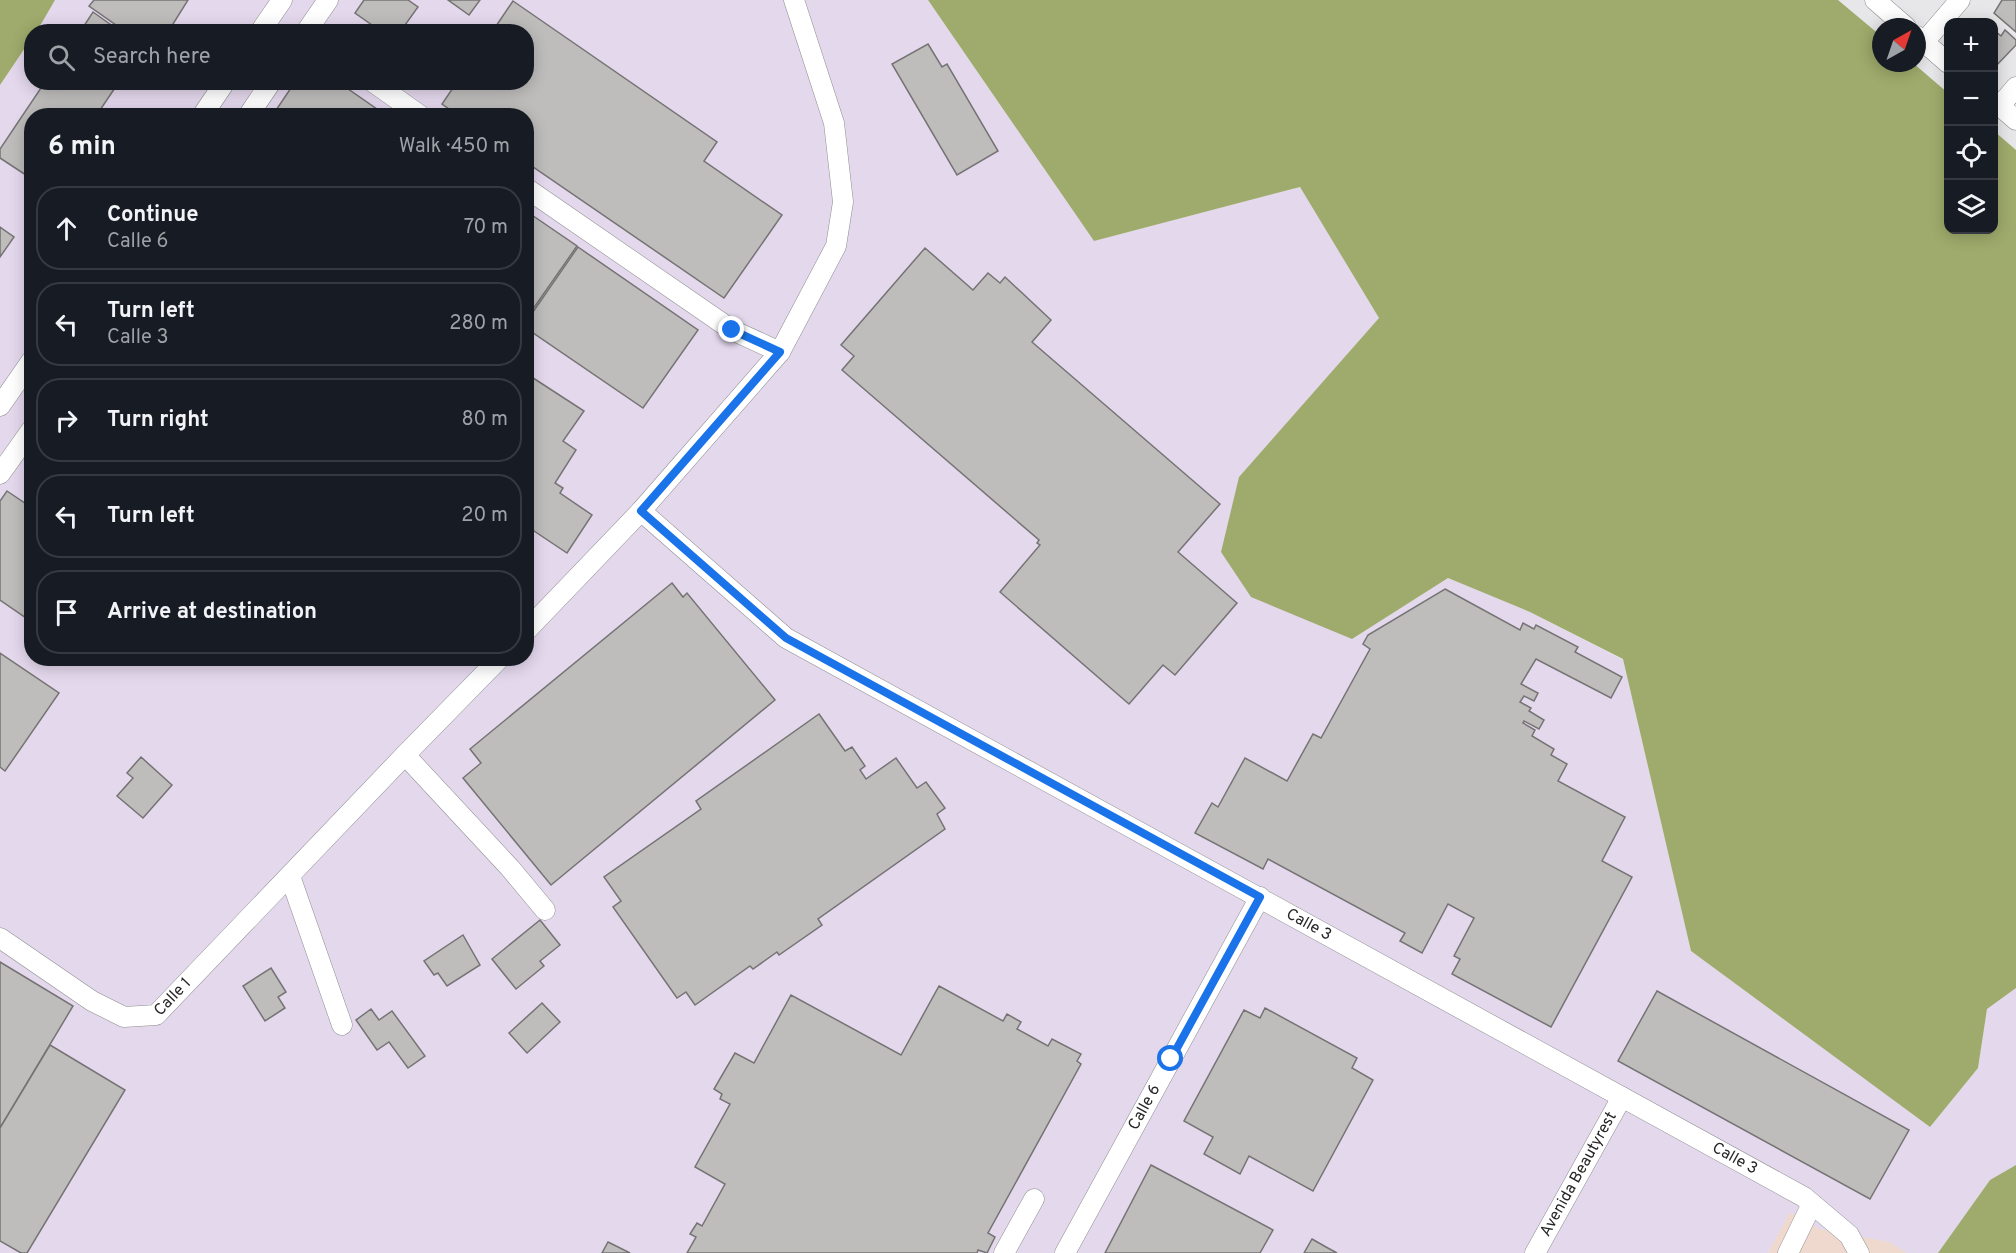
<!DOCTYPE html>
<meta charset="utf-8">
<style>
:root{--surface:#171b24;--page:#242831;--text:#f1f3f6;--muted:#9ea1a6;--line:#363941}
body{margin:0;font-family:Overpass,sans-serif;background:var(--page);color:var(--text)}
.controls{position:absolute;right:18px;top:18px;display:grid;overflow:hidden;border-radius:12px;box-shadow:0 3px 15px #0003}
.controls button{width:54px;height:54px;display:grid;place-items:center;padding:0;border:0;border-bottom:2px solid var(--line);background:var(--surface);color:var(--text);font:30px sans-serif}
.compass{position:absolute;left:1872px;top:18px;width:54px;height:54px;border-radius:50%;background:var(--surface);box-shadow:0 3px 15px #0003;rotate:40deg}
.stop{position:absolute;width:18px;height:18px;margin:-14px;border:4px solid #1a73e8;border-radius:50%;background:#fff}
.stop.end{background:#1a73e8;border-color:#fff;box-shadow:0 2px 6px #0008}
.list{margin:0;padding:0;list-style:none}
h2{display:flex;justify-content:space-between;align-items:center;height:78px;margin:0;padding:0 24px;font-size:26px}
h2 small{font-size:20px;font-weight:400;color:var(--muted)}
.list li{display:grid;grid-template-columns:39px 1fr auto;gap:18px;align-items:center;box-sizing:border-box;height:84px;margin:0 12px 12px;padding:0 12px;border:2px solid var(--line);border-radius:24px}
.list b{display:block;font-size:22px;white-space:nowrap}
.list p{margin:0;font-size:20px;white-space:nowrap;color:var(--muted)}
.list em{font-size:20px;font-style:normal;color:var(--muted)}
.icon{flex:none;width:33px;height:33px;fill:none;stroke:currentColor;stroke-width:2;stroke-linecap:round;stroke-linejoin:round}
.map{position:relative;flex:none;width:2016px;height:1253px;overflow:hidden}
.search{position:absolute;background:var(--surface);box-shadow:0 3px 15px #0003;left:24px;top:24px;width:510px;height:66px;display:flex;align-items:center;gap:15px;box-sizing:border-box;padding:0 21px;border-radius:24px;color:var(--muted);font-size:22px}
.panel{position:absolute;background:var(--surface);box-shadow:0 3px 15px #0003;left:24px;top:108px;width:510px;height:558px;border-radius:24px}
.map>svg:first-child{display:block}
</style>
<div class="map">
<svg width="2016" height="1253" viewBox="0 0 2016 1253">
<rect width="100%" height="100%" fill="#e7e7e9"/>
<path fill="#efd8cd" d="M1790 1212 1820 1229 1890 1242 1907 1253H1768Z"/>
<path fill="#e4d8ed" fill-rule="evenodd" d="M55 0H928L1094 241 1300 187 1379 318 1239 477 1352 639 1448 578 1530 612 1623 660 1691 951 1930 1127 1978 1068 1987 1009 2016 988V1165L1990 1180 1938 1253H1907L1890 1242 1820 1229 1790 1212 1768 1253H0V85L31 39 32 82H526V32L37 31ZM32 116H526V658H32Z"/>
<g fill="#9fab6c">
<path d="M0 0H55L37 31 32 32 31 39 0 85Z"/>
<path d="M928 0H1838L1881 36V63H1913L1948 93V230H1994V131L2016 150V988L1987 1009 1978 1068 1930 1127 1691 951 1623 659 1530 612 1448 578 1352 639 1251 597 1221 552 1239 477 1379 318 1300 187 1094 241Z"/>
<path d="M2016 1165V1253H1938L1990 1180Z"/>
</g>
<g fill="#bebdbc" stroke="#757373" stroke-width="1.5">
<path d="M94 0H188L168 32H126L89 6Z"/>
<path d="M364 0H408L418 7 400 32H382L355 13Z"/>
<path d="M448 0H480L469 15Z"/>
<path d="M2002 0H2016V32L1994 13Z"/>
<path d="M513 1 717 142 704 161 782 215 724 298 526 162V116H459L442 104 457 82H526V32H492Z"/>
<path d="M93 12 121 32H80Z"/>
<path d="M1994 30 2001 36 2005 30 2016 40V45L1995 67Z"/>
<path d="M928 44 942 67 947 64 998 151 957 175 892 64Z"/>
<path d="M45 82H119L96 116H32V179L0 158V149Z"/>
<path d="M295 82H338L387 116H272Z"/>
<path d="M526 211 577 246 526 319Z"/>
<path d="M0 227 14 237 0 257Z"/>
<path d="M578 247 698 330 643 408 526 328V322Z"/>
<path d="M925 248 973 290 988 273 1000 283 1005 277 1051 320 1032 342 1220 504 1178 552 1237 603 1175 675 1163 665 1129 704 1000 592 1040 545 1037 543 1039 540 842 370 854 356 841 345Z"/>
<path d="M527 374 584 411 563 441 576 450 555 483 563 488 560 493 592 515 567 553 534 531 530 538 526 536Z"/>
<path d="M7 491 32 508V622L0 600V501Z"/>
<path d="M672 583 683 597 687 593 775 700 551 885 463 778 481 763 470 749Z"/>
<path d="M1445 589 1520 630 1523 623 1534 629 1536 625 1578 647 1575 652 1622 677 1611 698 1536 659 1521 684 1538 693 1534 701 1524 696 1520 702 1531 708 1529 711 1544 720 1539 729 1524 721 1523 723 1535 730 1532 736 1554 749 1551 755 1567 764 1558 781 1625 817 1602 861 1632 877 1551 1027 1452 974 1460 959 1454 956 1474 918 1448 904 1422 953 1400 941 1405 933 1268 859 1263 869 1195 833 1212 803 1218 807 1245 758 1287 781 1313 734 1321 738 1370 649 1363 644 1368 635Z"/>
<path d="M0 653 59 693 5 771 0 767Z"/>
<path d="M819 714 845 751 852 747 865 766 860 770 866 779 896 758 917 788 926 782 945 808 937 814 945 829 818 919 822 925 779 955 777 952 753 969 750 966 695 1005 686 992 677 998 613 907 621 901 604 877 701 809 696 801Z"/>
<path d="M141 757 172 785 143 818 117 796 133 778 127 773Z"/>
<path d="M540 920 560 945 540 961 544 966 516 989 492 959Z"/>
<path d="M463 935 480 965 447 986 438 973 434 975 424 961Z"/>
<path d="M0 962 73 1006 0 1128Z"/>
<path d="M271 968 286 992 278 997 285 1008 265 1021 243 986Z"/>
<path d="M939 986 1003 1021 1007 1014 1021 1022 1017 1029 1048 1046 1052 1039 1081 1054 1077 1061 1081 1064 988 1233 995 1237 987 1253 978 1250 977 1253H687L696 1237 690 1234 697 1223 702 1226 725 1184 695 1167 730 1104 720 1099 722 1094 714 1089 735 1053 754 1063 791 995 901 1055Z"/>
<path d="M1657 991 1909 1130 1870 1199 1618 1061Z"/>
<path d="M542 1003 560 1022 527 1053 509 1033Z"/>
<path d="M1265 1008 1357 1058 1352 1068 1373 1080 1313 1191 1249 1156 1240 1174 1204 1154 1213 1137 1184 1121 1244 1010 1260 1018Z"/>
<path d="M371 1009 379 1020 392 1011 425 1056 408 1068 389 1042 377 1050 356 1020Z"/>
<path d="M50 1045 125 1090 27 1253H21L0 1241V1128Z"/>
<path d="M1151 1165 1273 1230 1260 1253H1105Z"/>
<path d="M1312 1239 1326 1247 1337 1253H1304Z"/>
<path d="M608 1242 630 1253H602Z"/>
</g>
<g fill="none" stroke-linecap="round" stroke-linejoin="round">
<g stroke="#8e8e90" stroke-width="21">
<g id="minor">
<path d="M1875 0 1906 27"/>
<path d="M260 32 282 0"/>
<path d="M306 32 328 0"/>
<path d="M1917 36 1948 63"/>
<path d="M1924 42 1960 0"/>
<path d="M373 82 421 116"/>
<path d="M1994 101 2016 120"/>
<path d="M2000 106 2016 87"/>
<path d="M202 116 225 82"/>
<path d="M248 116 271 82"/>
<path d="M526 188 732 330 780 352"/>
<path d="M0 406 32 360"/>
<path d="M0 474 32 429"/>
<path id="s1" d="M641 511 786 638 1804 1197 1849 1235 1859 1253"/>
<path d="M526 631 641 511 780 352 836 246 843 202 834 123 794 0"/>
<path d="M405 755 510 868 545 910"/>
<path d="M290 876 342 1025"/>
<path id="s2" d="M0 938 92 1001 124 1017 156 1015 405 755 500 658"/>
<path d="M1004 1253 1034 1199"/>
<path id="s3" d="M1065 1253 1260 897"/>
<path id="s4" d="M1535 1253 1622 1097"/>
<path d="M1788 1253 1812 1204"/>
</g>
</g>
<use href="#minor" stroke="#fff" stroke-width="20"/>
</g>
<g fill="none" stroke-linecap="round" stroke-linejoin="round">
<path stroke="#1a73e8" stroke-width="8" d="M732 330 780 352 641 511 786 638 1260 897 1171 1059"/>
</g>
<g text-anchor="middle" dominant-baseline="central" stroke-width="6" stroke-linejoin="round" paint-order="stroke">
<g font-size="16" fill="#262627" stroke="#fff">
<text stroke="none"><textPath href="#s1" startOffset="789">Calle 3</textPath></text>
<text stroke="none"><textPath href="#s2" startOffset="204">Calle 1</textPath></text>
<text stroke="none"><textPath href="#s3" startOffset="166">Calle 6</textPath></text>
<text stroke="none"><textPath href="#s1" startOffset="1275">Calle 3</textPath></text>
<text stroke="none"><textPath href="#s4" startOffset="90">Avenida Beautyrest</textPath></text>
</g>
</g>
</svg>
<div class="controls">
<button>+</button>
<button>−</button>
<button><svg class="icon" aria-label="locate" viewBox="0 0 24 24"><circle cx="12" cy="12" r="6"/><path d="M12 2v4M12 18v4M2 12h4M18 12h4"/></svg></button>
<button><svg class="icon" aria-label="layers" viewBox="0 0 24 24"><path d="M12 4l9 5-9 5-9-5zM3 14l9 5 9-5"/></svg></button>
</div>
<svg class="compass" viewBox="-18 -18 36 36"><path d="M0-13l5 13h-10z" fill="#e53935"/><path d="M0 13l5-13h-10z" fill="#9ea1a6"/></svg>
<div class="stop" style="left:1171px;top:1059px"></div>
<div class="stop end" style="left:732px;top:330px"></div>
<div class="search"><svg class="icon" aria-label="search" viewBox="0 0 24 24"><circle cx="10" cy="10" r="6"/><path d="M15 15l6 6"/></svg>Search here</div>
<section class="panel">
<h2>6 min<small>Walk · 450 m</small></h2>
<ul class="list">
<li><svg class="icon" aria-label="ahead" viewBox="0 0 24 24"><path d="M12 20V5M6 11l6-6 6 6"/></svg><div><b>Continue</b><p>Calle 6</p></div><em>70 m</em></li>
<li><svg class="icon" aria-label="left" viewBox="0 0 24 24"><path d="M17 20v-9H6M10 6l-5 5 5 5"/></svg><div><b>Turn left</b><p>Calle 3</p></div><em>280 m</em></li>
<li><svg class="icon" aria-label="right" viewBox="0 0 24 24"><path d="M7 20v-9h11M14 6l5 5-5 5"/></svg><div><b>Turn right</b></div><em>80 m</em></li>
<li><svg class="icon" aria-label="left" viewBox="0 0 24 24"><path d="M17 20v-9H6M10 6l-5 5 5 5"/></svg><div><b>Turn left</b></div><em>20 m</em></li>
<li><svg class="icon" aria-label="arrive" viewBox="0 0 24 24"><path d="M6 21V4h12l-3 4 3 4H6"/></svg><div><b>Arrive at destination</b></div></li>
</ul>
</section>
</div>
